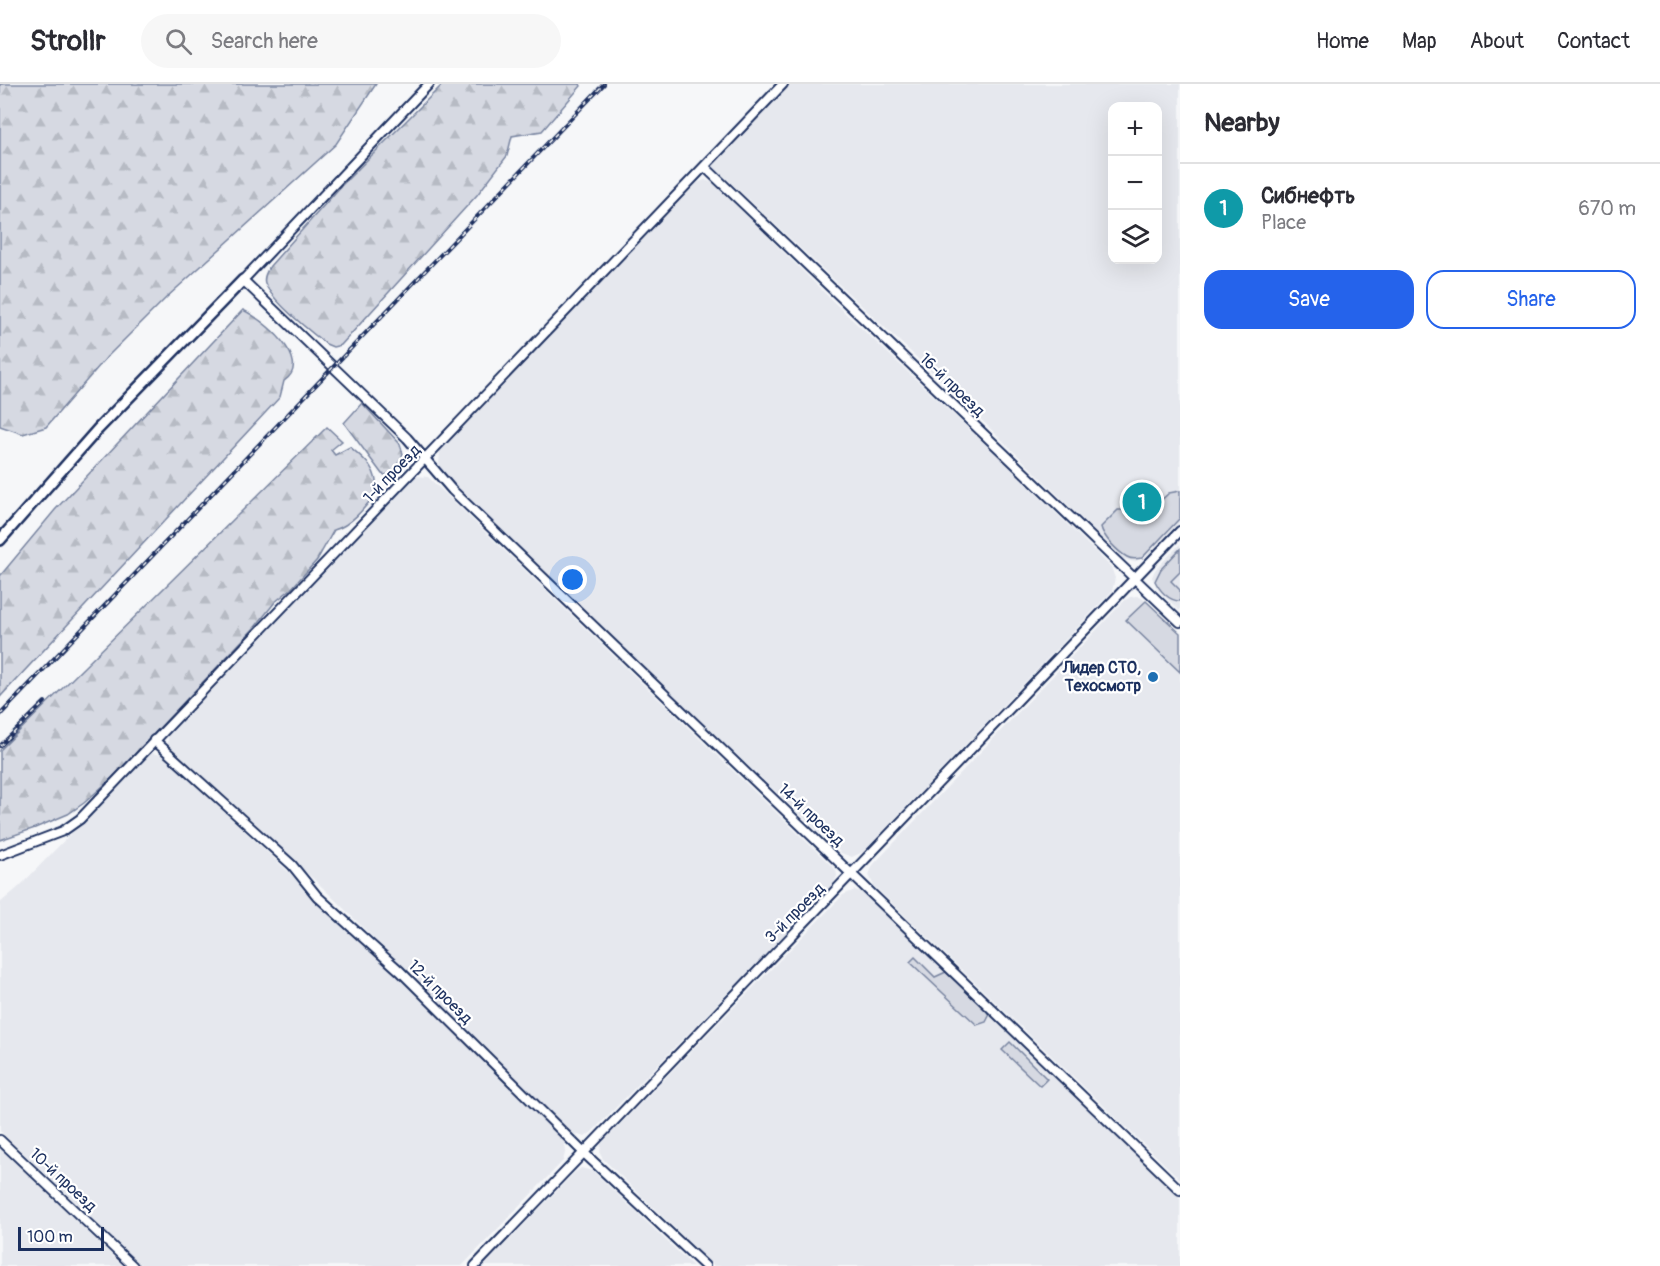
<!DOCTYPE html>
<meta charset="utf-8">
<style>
:root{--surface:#fff;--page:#f7f7f7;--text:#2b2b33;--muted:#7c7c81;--line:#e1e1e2;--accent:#2563eb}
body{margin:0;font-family:Pangolin,sans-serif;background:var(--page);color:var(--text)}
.controls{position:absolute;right:18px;top:18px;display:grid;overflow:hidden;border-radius:12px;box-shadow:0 6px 24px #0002}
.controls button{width:54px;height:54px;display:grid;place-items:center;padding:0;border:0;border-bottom:2px solid var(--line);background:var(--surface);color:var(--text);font:30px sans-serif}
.scale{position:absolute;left:18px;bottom:15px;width:86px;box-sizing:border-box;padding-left:6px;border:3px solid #1b2f5e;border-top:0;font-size:16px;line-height:21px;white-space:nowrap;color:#1b2f5e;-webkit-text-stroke:4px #fff;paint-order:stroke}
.you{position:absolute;left:573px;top:496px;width:21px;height:21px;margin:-15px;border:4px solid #fff;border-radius:50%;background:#1a73e8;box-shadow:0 0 0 9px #1a73e833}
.badge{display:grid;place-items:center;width:39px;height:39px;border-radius:50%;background:var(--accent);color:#fff;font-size:20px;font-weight:700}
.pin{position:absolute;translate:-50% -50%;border:3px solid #fff;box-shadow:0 2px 6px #0006}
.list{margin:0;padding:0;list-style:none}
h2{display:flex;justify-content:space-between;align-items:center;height:78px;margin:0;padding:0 24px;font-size:26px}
h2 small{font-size:20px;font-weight:400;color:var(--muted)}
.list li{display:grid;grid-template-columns:39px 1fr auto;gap:18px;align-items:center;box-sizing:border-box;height:90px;padding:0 24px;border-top:2px solid var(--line)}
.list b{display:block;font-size:22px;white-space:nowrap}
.list p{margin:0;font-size:20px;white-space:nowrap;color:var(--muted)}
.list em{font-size:20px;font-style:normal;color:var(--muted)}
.actions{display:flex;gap:12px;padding:18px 24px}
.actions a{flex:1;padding:14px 0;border:2px solid var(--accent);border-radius:18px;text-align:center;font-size:21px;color:var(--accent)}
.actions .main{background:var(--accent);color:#fff}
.icon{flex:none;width:33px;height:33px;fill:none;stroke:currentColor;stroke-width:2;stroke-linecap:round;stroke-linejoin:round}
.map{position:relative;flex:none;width:1180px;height:1182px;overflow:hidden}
header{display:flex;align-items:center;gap:36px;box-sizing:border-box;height:84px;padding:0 30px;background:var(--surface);border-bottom:2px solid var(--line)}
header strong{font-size:28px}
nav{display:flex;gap:33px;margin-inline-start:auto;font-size:21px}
.search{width:420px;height:54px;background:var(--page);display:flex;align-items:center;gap:15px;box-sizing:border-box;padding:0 21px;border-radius:33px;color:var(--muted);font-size:22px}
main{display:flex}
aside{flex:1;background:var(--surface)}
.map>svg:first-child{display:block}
</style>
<header>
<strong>Strollr</strong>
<div class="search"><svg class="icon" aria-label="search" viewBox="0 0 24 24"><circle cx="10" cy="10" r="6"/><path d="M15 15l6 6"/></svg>Search here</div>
<nav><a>Home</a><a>Map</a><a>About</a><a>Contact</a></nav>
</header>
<main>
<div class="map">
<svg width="1180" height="1182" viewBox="0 0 1180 1182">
<defs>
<pattern id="forest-firs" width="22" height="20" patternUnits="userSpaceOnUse" patternTransform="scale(1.5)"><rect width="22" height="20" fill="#d6d9e2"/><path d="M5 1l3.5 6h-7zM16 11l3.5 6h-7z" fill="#b7bbc4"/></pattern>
</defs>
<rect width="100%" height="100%" fill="#f6f7f9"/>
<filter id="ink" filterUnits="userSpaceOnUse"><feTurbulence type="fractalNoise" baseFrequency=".0167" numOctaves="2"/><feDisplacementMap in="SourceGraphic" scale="12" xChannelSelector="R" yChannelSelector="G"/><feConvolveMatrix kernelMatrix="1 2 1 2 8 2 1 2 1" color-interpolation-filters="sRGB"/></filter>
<g filter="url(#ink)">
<g fill="#e6e8ee" fill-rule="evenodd">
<path d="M789 0H1180V438L1145 473 1134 478 1123 475 949 304 713 82ZM1112 22H1158V176H1112Z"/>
<path d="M705 96 714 99 843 227 1003 377 1111 483 1115 494 1112 507 863 768 852 773 841 769 583 526 443 389 439 381 440 366 446 359 697 99Z"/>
<path d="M415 392 428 393 836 786 837 792 832 802 592 1048 585 1053 571 1049 321 802 168 660V650L172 644Z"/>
<path d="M1180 460V527L1158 506 1152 493 1155 486Z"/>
<path d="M1137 512 1142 514 1180 549V1095L874 802 869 791 873 781 1124 517 1130 513Z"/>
<path d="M152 669 165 672 362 857 564 1058 566 1065 563 1077 462 1182H142L0 1047V819L20 802 148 670Z"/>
<path d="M855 806 867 810 1180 1114V1182H714L603 1075 600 1070 601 1060 843 811Z"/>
<path d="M0 1063 123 1182H0Z"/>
<path d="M581 1084 593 1087 693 1182H484L574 1089Z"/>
</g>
<g fill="#d6d9e2" stroke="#7884a0" stroke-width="1.5">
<path d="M1180 407V434L1142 474C1137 475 1132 476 1127 473 1118 468 1103 453 1101 443L1118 426H1122L1135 436 1141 435 1169 409Z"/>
<path d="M1180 465V488L1171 497 1180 506V517C1169 517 1160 507 1155 497L1161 485Z"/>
<path d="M1146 517 1180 549V588L1126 536Z"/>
<path d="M915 873 935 893 946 888 987 927 989 932 986 938 977 941 910 878Z"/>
<path d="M1010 958 1047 995 1040 1002 1002 966Z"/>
</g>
<g fill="url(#forest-firs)" stroke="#7884a0" stroke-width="1.5">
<path d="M0 0H376L336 60 167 213 107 273 46 343 23 350 0 342Z"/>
<path d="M443 0H580L581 2 542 47 512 52 507 72 477 111 341 261 333 263 326 260C312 249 271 216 265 199 263 193 267 187 270 182L342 101Z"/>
<path d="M243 226C261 234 315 277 284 297L280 313 0 613V492L55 426Z"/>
<path d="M362 319 400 360 403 370 401 375 392 389 386 391 382 390 344 339Z"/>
<path d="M327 343 342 357 331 366 335 371 350 363C368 378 377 385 377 408 366 422 352 441 334 446L317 476 291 505 275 518 256 542 112 694 84 719 68 730 35 744 0 756V666Z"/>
</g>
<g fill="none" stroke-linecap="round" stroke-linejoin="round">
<g stroke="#1b2f5e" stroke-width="12">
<g id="minor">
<path d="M429 0 243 196 407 354 452 406 1180 1106"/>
<path d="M705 83 1180 538"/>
<path d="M154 656 292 781 317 812 400 887 584 1069 705 1182"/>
<path d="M0 771 63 747 80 735 783 0"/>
<path d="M0 1056 133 1182"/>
<path d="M475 1182 1180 447"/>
</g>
</g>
<g stroke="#1b2f5e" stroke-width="14">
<path id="major" d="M0 456 98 345 243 196"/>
</g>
<use href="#minor" stroke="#fff" stroke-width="8"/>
<use href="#major" stroke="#fff" stroke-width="9"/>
<g stroke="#1b2f5e" stroke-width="4">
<g id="rail">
<path d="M0 631 604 0"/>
<path d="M0 662 45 618"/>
</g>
</g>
<use href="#rail" stroke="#fff" stroke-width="1.5" stroke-dasharray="4.5" stroke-linecap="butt"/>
</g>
</g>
<circle fill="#1f6fb2" stroke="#fff" stroke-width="2" cx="1153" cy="593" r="6"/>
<g text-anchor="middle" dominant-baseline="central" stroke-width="4.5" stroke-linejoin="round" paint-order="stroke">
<g font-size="16" fill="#1b2f5e" stroke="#fff">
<text transform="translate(952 301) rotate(44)">16-й проезд</text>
<text transform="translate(392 390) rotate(-46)">1-й проезд</text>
<text transform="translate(811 731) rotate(43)">14-й проезд</text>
<text transform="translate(795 829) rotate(-45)">3-й проезд</text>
<text transform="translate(440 908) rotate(45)">12-й проезд</text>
<text transform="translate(63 1096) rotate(43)">10-й проезд</text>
</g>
<g font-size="16" font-weight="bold" fill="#1b2f5e" stroke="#fff" text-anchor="end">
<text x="1141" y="584">Лидер СТО,<tspan x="1141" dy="18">Техосмотр</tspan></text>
</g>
</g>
</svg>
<div class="controls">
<button>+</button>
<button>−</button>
<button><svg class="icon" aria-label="layers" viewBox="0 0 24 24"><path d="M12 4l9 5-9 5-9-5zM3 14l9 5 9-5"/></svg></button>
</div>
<div class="scale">100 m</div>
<div class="you"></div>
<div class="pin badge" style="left:1142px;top:418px;background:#0f9aa8">1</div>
</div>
<aside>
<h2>Nearby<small></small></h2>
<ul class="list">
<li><span class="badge" style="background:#0f9aa8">1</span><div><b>Сибнефть</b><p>Place</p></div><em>670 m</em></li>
</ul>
<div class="actions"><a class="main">Save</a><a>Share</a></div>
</aside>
</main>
